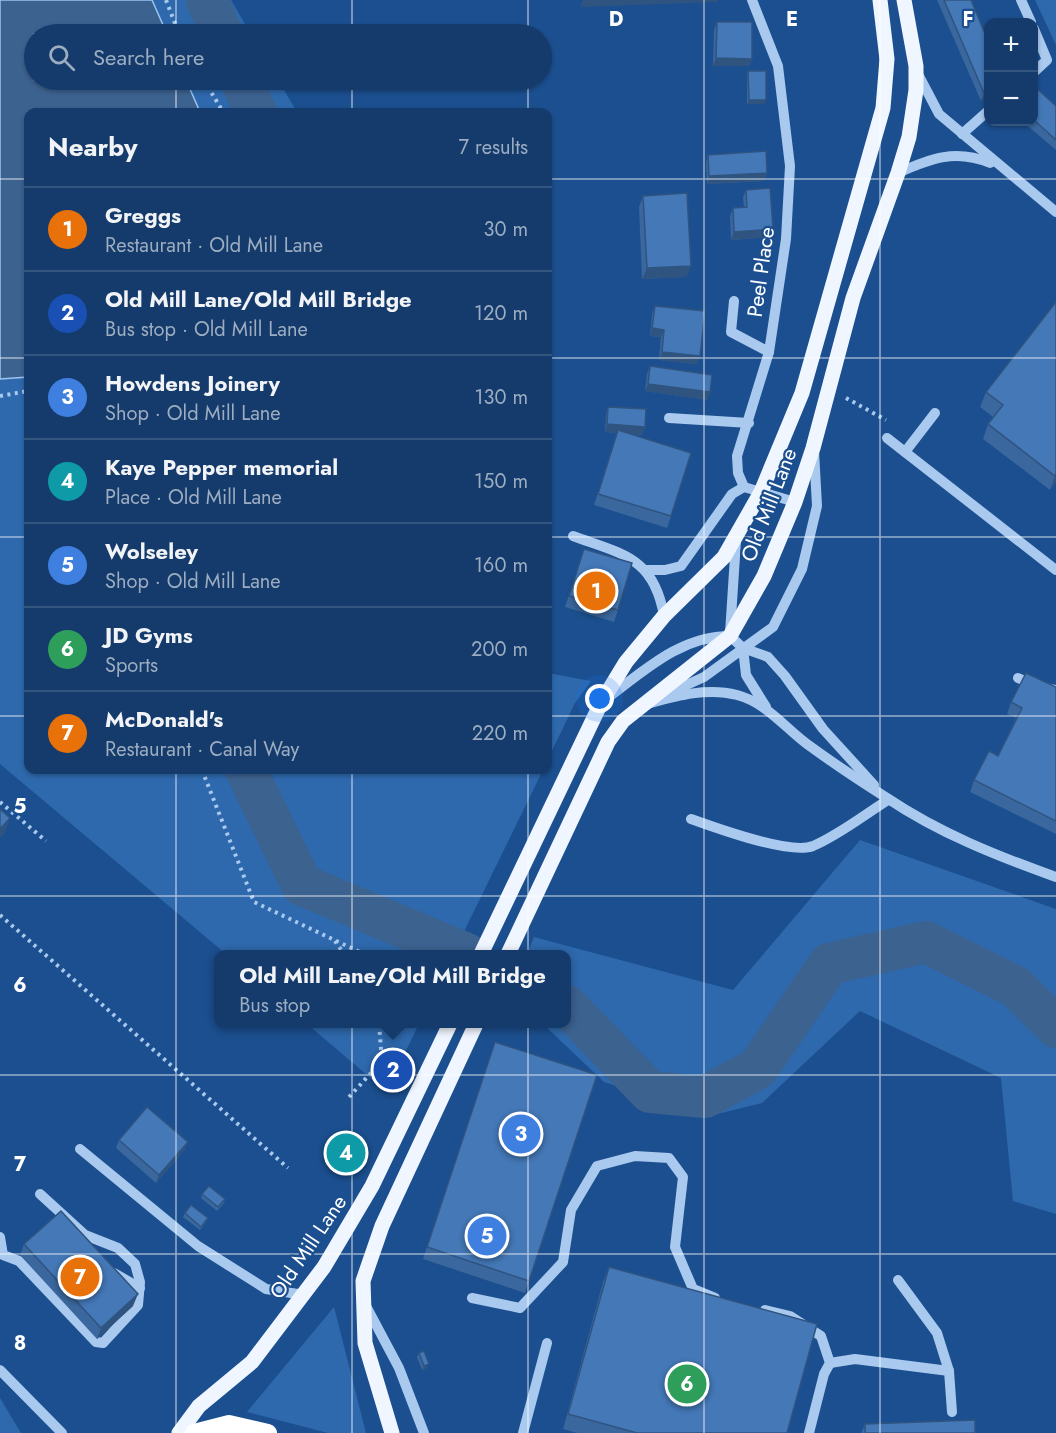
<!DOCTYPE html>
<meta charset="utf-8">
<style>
:root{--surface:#143b6b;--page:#214673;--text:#f1f3f6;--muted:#9dadc1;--line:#33557e;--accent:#95b2f1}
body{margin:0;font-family:Jost,sans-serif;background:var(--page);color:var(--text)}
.controls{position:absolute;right:18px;top:18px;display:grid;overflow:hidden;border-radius:12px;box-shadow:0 2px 4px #0004}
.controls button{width:54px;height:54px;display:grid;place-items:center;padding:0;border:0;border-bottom:2px solid var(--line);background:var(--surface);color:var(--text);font:30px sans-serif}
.you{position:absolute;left:600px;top:699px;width:21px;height:21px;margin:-15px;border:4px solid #fff;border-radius:50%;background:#1a73e8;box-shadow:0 0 0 9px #1a73e833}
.badge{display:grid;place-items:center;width:39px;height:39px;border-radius:50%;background:var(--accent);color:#fff;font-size:20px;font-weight:700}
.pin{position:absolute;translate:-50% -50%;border:3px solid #fff;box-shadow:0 2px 6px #0006}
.popup{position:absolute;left:214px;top:950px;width:357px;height:78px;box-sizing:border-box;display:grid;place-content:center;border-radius:12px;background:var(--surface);filter:drop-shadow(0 2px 4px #0005);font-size:20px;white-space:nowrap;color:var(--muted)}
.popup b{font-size:22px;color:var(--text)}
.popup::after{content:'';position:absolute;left:50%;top:100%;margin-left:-12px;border:12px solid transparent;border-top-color:var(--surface)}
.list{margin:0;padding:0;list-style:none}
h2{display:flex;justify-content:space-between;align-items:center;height:78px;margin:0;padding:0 24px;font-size:26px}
h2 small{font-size:20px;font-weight:400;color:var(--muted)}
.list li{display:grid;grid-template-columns:39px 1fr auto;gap:18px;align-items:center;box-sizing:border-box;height:84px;padding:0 24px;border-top:2px solid var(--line)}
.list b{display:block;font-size:22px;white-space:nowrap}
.list p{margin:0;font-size:20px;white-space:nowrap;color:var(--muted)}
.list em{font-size:20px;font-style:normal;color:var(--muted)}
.icon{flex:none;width:33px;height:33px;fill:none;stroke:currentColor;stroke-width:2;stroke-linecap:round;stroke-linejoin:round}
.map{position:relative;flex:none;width:1056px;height:1433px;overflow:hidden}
.search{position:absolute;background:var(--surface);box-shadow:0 2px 4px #0004;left:24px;top:24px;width:528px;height:66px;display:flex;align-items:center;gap:15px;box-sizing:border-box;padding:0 21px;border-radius:33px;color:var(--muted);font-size:22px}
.panel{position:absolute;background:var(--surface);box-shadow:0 2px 4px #0004;left:24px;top:108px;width:528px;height:666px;border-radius:12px}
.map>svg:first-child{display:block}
</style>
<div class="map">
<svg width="1056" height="1433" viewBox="0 0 1056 1433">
<rect width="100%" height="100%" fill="#1b4f8f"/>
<g fill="#2e69ad">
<path d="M152 0H231L251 34H167Z"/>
<path d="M1035 0H1056V45Z"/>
<path d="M186 80H278L297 112H200Z"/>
<path d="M28 377V770H543L453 954H226L0 764V379Z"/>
<path d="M548 673 591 681 575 703 548 759Z"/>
<path d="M860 840 1056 909V1214L1013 1201 1001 1078 860 1011 762 1103 709 1116 604 1082 543 1024H567V954H527L534 937 733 990Z"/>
<path d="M307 1024H419L386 1091Z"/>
<path d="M334 1307 366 1433H328L247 1412Z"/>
<path d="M0 1398 21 1433H0Z"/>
</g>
<path fill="#3c6290" stroke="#9cc4f0" stroke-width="1.5" d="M0 0H152L167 34H34V80H186L200 112H28V377L0 379Z"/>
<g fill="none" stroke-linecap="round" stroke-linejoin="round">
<g stroke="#3c6290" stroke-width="42">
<path d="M207 0 222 34"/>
<path d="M241 80 256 112"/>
<path d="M246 770 302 885 467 954"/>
<path d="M567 1006 650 1092 705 1097 758 1068 829 964 926 942 1016 987 1056 1027"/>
</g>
<g stroke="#a9c9ee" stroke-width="4" stroke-dasharray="3 4.5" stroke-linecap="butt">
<path d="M166 0 179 34"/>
<path d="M204 80 223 112"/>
<path d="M0 396 28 391"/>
<path d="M846 398 886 420"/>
<path d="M202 770 254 902 364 954"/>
<path d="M0 802 46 841"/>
<path d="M0 915 288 1168"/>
<path d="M335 941 344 954"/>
<path d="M382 1061 395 1064 407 1070"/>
<path d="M349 1097 382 1061 379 1024"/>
</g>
<g stroke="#a9c9ee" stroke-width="10">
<path d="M752 0 778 66 790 166 786 239 769 352 737 456 738 473 744 487 795 502"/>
<path d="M1021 0 1031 22"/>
<path d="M1034 29 1047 60 1034 72"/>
<path d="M918 74 939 114 1056 212"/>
<path d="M962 134 988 111"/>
<path d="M898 173C931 158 956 149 990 163"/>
<path d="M734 301 731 332 769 352"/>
<path d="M669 418 749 423"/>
<path d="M887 438 1056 570"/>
<path d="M905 452 935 413"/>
<path d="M573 536C622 554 654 557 664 616"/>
<path d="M645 570H665L681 566 732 494 744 487"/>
<path d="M730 633 736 541"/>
<path d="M743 648 746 675 766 707"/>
<path d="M1018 678 1039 687 1056 690"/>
<path d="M669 693 704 677 773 627 802 569 817 506 814 451"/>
<path d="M606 699C644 671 680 636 730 636L743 648 768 657 785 676 823 729 874 785"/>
<path d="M647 704C676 696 707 687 737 695 767 703 784 727 807 744 833 763 860 781 887 798 939 833 997 856 1056 877"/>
<path d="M691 819C716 828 790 855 813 846 839 835 864 815 888 800"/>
<path d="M80 1149 198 1246 266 1289 304 1295"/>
<path d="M0 1237 3 1255 19 1261 96 1342 103 1343 138 1305 140 1282 135 1264 118 1248 85 1235 40 1194"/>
<path d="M114 1273 140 1288"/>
<path d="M898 1280 937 1333 949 1371"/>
<path d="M472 1298 520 1308 563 1262 571 1210 597 1166 635 1156 669 1158 683 1177 675 1247 693 1289 715 1298"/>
<path d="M365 1304 399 1368 424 1433"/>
<path d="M765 1310 790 1316 821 1336 830 1363 824 1374 809 1433"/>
<path d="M830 1363 855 1359 949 1371 952 1412"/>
<path d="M0 1370 62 1433"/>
<path d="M523 1433 547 1343"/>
</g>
<g stroke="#f0f6ff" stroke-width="15">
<path d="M481 954 601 703 626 662 664 616 724 557 761 492 802 393 883 108 887 59 880 0"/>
<path d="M508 954 608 742 623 721 730 636 764 576 795 502 813 448 853 298 898 173 909 137 916 90V66L904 0"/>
<path d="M179 1433 199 1406 252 1362 324 1267 372 1186 450 1024"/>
<path d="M392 1433 365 1343 363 1281 382 1226 476 1024"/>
</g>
<path stroke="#fff" stroke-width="18" d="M194 1433 229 1424 268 1433"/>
</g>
<g fill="#3a679d">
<path d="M937 0H971L988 41V93L981 101Z"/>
<path d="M717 22 752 59 749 66H713L714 30Z"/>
<path d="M748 71 765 104H747V75Z"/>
<path d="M1034 86 1056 106V150L1023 122H1034Z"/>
<path d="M708 155 767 173 764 181 707 184 706 162Z"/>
<path d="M746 190 773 229 770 237 731 240 730 216 733 208H744L743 197Z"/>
<path d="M643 196 691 266 686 277 642 279 639 207Z"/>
<path d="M1056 302V482L1050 490 983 439 988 424 993 417 980 407 986 392Z"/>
<path d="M655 306 697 364 659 360 661 337 650 336 652 314Z"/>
<path d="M650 366 710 392 707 400 645 391 647 374Z"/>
<path d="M608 407 645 427 642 435 629 434 671 516 667 528 594 505 617 433 605 432 606 415Z"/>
<path d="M584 549 618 610 614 622 565 607Z"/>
<path d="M1056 687V834L970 792 974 780 998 756 1016 718 1007 714 1011 702Z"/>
<path d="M491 1053 529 1281 525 1293 423 1259Z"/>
<path d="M399 1062 392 1076 389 1075 390 1071Z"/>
<path d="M119 1140 185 1149 156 1183 116 1148Z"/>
<path d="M202 1194 225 1199 224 1203 217 1211 201 1198Z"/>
<path d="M185 1213 206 1222 200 1230 183 1217Z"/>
<path d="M24 1244 133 1306 97 1339 20 1255Z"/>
<path d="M609 1267 787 1433H577L563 1429 603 1282Z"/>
<path d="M419 1353 427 1368 422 1370 417 1357Z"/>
<path d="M865 1424 975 1433H861Z"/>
</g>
<g fill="#305480">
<path d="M583 0H718V2L580 7Z"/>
<path d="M716 58 752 59 749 66H713Z"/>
<path d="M988 88V93L981 101 984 93Z"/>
<path d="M749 100H766L765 104H747Z"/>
<path d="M767 173 764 181 707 184 709 176Z"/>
<path d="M773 229 770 237 731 240 734 232Z"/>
<path d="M691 266 686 277 642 279 647 268Z"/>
<path d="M652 328 664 330 661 337 650 336Z"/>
<path d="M662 352 700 356 697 364 659 360Z"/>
<path d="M648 384 710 392 707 400 645 391Z"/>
<path d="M607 424 645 427 642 435 605 432Z"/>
<path d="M1056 474V482L1050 490 1055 476Z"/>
<path d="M10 818 5 833 0 838V829Z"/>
<path d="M188 1142 185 1149 156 1183 159 1175Z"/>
<path d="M138 1294 133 1306 97 1339 101 1328Z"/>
<path d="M429 1364 427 1368 422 1370 424 1366Z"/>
</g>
<g fill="#4478b7" stroke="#305480" stroke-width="1.5">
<path d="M944 0H971L988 41V88L984 93Z"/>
<path d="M717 22H752V59L716 58Z"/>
<path d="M748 71H766V100H749Z"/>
<path d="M1034 86 1056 106V140L1034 120Z"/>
<path d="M766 151 767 173 709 176 708 155Z"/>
<path d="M770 188 773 229 734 232 733 208 747 207 746 190Z"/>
<path d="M687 193 691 266 647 268 643 196Z"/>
<path d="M1056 302V474L1055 476 988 424 1003 405 986 392Z"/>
<path d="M655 306 705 311 700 356 662 352 664 330 652 328Z"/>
<path d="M650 366 712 375 710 392 648 384Z"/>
<path d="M608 407 646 409 645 427 607 424Z"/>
<path d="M618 430 691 453 671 516 598 494Z"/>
<path d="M584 549 632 563 618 610 569 596Z"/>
<path d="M1026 673 1056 687V821L974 780 989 751 998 756 1022 708 1011 702Z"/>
<path d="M0 809 10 818 0 829Z"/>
<path d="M495 1042 597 1075 529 1281 427 1247Z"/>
<path d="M396 1061 399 1062 393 1072 390 1071Z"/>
<path d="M147 1107 188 1142 159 1175 119 1140Z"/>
<path d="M209 1186 225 1199 218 1207 202 1194Z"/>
<path d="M191 1205 208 1218 201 1227 185 1213Z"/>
<path d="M61 1211 138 1294 101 1328 24 1244Z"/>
<path d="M609 1267 817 1324 787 1433H637L568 1414Z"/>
<path d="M424 1351 429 1364 424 1366 419 1353Z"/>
<path d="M975 1420V1433H865V1424Z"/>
</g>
<path fill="none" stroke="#fff" stroke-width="1.5" stroke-opacity="0.55" d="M176 0V34M352 0V34M528 0V34M704 0V1433M880 0V1433M176 80V112M352 80V112M528 80V112M0 179H28M548 179H1056M0 358H28M548 358H1056M0 537H28M548 537H1056M0 716H28M548 716H1056M176 770V1433M352 770V1433M528 770V1433M0 896H1056M0 1075H1056M0 1254H1056"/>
<g text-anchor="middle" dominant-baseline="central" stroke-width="4.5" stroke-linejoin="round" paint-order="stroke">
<g font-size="21" fill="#fff" stroke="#1b4f8f">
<text transform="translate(761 272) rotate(-82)">Peel Place</text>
<text transform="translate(769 505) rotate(-69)">Old Mill Lane</text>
<text transform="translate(308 1247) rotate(-56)">Old Mill Lane</text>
</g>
</g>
<g font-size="20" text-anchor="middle" font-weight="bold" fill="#fff" stroke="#1b4f8f" stroke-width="4.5" stroke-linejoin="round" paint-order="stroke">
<text x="616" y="26">D</text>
<text x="792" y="26">E</text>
<text x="968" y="26">F</text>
<text x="20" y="813">5</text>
<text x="20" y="992">6</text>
<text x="20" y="1171">7</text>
<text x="20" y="1350">8</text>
</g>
</svg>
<div class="controls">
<button>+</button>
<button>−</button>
</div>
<div class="you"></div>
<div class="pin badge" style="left:596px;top:591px;background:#e8710a">1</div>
<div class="pin badge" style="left:393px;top:1070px;background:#1a4fb4">2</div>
<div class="popup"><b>Old Mill Lane/Old Mill Bridge</b>Bus stop</div>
<div class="pin badge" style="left:521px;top:1134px;background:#3f7fe0">3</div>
<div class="pin badge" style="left:346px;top:1153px;background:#0f9aa8">4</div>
<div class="pin badge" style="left:487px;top:1236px;background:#3f7fe0">5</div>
<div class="pin badge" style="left:687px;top:1384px;background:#2e9e5b">6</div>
<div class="pin badge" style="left:80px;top:1277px;background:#e8710a">7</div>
<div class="search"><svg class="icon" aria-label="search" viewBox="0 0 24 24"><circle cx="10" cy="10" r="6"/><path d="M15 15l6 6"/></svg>Search here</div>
<section class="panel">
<h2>Nearby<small>7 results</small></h2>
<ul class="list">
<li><span class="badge" style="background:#e8710a">1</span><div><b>Greggs</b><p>Restaurant · Old Mill Lane</p></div><em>30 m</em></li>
<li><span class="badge" style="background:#1a4fb4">2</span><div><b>Old Mill Lane/Old Mill Bridge</b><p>Bus stop · Old Mill Lane</p></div><em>120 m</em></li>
<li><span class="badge" style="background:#3f7fe0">3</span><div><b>Howdens Joinery</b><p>Shop · Old Mill Lane</p></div><em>130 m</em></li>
<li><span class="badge" style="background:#0f9aa8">4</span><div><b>Kaye Pepper memorial</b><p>Place · Old Mill Lane</p></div><em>150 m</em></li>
<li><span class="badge" style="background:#3f7fe0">5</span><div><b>Wolseley</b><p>Shop · Old Mill Lane</p></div><em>160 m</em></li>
<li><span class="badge" style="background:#2e9e5b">6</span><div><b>JD Gyms</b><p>Sports</p></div><em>200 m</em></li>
<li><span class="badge" style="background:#e8710a">7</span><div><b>McDonald's</b><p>Restaurant · Canal Way</p></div><em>220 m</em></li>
</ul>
</section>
</div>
